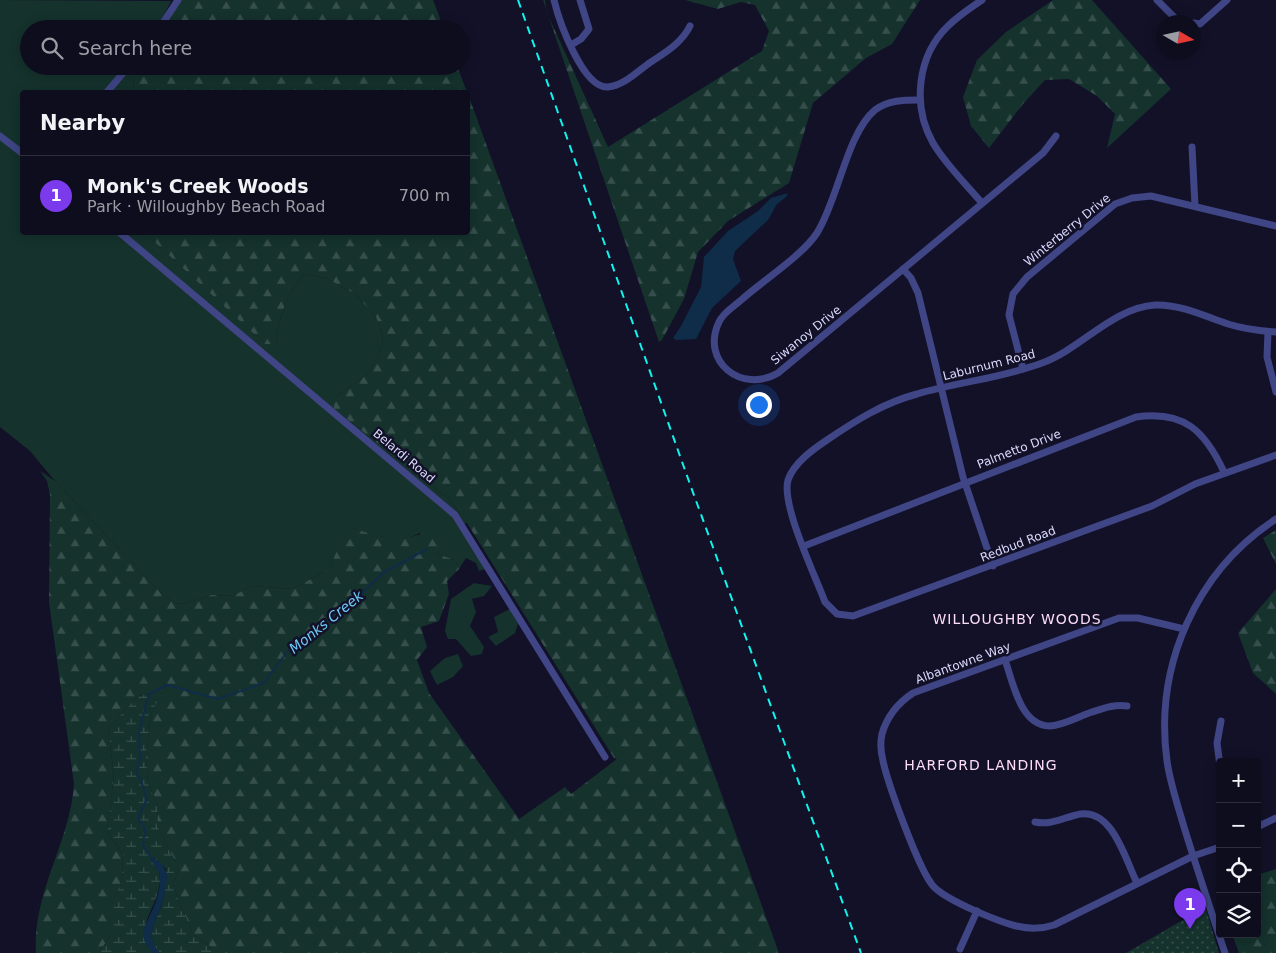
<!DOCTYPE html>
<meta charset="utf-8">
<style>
:root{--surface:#0e0d1e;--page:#1c1b2b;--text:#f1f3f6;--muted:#9b9ca4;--line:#2e2d3c;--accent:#7c3aed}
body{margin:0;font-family:"DejaVu Sans",sans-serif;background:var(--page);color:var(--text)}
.controls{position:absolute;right:15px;bottom:15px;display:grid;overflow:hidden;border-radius:5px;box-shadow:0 2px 12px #0003}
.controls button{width:45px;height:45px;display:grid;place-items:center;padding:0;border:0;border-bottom:1px solid var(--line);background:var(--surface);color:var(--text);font:25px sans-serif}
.compass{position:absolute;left:1156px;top:15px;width:45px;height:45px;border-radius:50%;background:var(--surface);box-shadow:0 2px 12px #0003;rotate:99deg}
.you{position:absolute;left:758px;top:404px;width:18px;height:18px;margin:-12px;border:4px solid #fff;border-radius:50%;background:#1a73e8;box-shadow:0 0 0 8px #1a73e833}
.badge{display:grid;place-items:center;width:32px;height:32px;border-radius:50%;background:var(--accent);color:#fff;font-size:16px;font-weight:700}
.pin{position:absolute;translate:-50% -41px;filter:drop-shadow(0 1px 2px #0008)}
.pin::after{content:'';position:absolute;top:26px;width:18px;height:15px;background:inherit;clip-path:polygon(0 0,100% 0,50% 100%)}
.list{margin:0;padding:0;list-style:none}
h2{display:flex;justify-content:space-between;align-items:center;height:65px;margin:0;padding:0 20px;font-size:21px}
h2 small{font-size:16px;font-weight:400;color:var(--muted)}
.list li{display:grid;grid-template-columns:32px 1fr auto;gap:15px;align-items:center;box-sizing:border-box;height:80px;padding:0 20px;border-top:1px solid var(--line)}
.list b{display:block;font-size:19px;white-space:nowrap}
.list p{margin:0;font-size:16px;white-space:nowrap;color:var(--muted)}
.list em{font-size:16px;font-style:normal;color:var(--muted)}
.icon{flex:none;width:28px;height:28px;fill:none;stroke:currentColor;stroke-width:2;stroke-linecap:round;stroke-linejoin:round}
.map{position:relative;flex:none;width:1276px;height:953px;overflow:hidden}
.search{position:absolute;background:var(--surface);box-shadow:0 2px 12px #0003;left:20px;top:20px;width:450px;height:55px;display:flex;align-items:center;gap:12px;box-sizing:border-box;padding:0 18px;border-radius:28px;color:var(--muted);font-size:19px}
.panel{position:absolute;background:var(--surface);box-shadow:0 2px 12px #0003;left:20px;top:90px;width:450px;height:145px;border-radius:5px}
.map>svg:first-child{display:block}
</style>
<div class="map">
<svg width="1276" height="953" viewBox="0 0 1276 953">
<defs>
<pattern id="forest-firs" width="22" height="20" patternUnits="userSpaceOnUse" patternTransform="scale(1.25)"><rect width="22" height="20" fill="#15322d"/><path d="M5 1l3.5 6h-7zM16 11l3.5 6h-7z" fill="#364f4c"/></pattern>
<pattern id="wetland-marsh" width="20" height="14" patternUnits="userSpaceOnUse" patternTransform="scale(1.25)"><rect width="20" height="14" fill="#15322d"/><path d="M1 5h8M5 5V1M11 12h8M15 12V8" fill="none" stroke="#364f4c"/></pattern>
<pattern id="park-dots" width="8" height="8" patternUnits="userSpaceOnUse" patternTransform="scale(1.25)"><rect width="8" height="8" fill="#15322d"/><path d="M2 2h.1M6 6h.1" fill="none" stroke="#364f4c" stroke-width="1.8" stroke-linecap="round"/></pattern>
</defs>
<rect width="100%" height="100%" fill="#121128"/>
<g fill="#15322d">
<path d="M0 0 171 1 157 29H29V66H138L133 75 134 92H22V232L145 233 266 344H276C277 322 288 289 305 274L326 278 355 294 376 317 383 336 382 346 369 373 334 398V409L450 500 467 523 460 525 485 569 479 571 476 563 466 558 459 569 455 560 435 553 420 533C399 544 375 536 354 528L345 533 329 569 293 589 251 586 233 596 211 595 184 604 174 603 158 590 55 481 30 451 0 427Z"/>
<path d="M474 583 492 586 484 596 472 599 476 612 470 626 484 647 482 654 471 656 456 639H448L445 631 451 599Z"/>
<path d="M510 609 518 624 515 633 496 646 488 637 498 632 494 617Z"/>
<path d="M458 654 463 666 453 677 437 685 430 671 445 658Z"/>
</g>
<g fill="url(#forest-firs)">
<path d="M178 0H433L444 29H159Z"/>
<path d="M543 0H545L547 13 608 147 762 51 769 31 755 5 741 2 718 9 685 0H920L892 44 866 58 813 103 789 183 728 221 698 252 684 299 662 340 659 342Z"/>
<path d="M1053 0H1092L1171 89 1107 148 1115 114 1097 96 1069 79 1045 80 1023 104 989 148 971 126 963 97 977 60 1006 32Z"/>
<path d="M138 66H457L467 92H134L133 75Z"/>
<path d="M468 94 779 953H212L210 946 193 934 180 904 174 886 178 867 157 825 158 806 148 783 146 756 151 713 166 686 149 694 138 696 108 729 114 775 107 832 123 854 122 881 112 904V933L99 953H36C32 893 70 843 74 784L49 602 50 495 47 481 40 471 55 481 158 590 174 603 184 604 211 595 233 596 251 586 293 589 329 569 345 532 354 528C373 535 388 540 409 537 417 536 423 532 432 532L441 539 435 553 455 560 459 569 447 581 449 594 439 621 421 627 427 647 417 660 429 693 519 819 565 787 571 794 617 759 614 758 467 523 450 500 334 409V398L369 373 382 346 383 336 376 317 355 294 326 278 305 274C288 289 277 322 276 344H265L145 233 468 232Z"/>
<path d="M1276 530V564L1263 538Z"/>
<path d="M1276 589V694L1253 673 1238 633Z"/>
<path d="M1276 869V953H1239L1232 934H1257V875Z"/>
</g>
<path fill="url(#wetland-marsh)" d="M167 685 151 713 146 756 148 783 158 806 157 825 178 867 174 886 180 904 193 934 210 946 212 953H160C142 935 158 920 163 900 165 889 167 879 166 869L154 858C156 866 160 872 160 880 159 907 131 930 153 953H99L112 933V904L122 881 123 854 107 832 114 775 108 729 138 696 149 694Z"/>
<path fill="url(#park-dots)" d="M1206 909 1219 953H1126L1200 910Z"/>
<g fill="#0f2c49">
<path d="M788 193 786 197 777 204 768 220 735 251 733 259 741 281 712 308 696 339 676 340 673 338 681 326 701 287 704 257 728 231 758 211 771 198Z"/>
<path d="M150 856 162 864 167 874C167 885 164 898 160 909 153 926 146 938 160 953H153C137 936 144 929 152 911 156 903 160 889 160 881 161 869 152 866 150 856Z"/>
</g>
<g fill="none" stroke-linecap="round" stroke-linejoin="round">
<path stroke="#0f2c49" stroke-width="2" d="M151 858 143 845 145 828 138 818 147 799C144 791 142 780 137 774L140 758 139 732 149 694 167 685 218 699 264 683 287 652 357 598 383 573 427 549"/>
<g stroke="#3f4585" stroke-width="7">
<path d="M554 0C559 21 583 89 608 87 623 86 637 72 648 64 664 53 681 44 690 26"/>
<path d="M1157 0 1177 20 1187 22"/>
<path d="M1194 23 1200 24 1227 0"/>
<path d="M159 29 178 0"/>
<path d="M571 45 581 39 589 29 580 0"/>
<path d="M107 92 129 66"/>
<path d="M919 100C904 100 888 100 875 110 847 133 838 200 817 233 802 256 762 281 740 301 733 307 723 313 719 322 700 362 742 394 778 373L1043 153 1056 136"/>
<path d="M0 136 22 153"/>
<path d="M1192 147 1195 206"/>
<path d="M982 203C966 184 946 165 933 143 912 106 917 56 948 26 958 16 970 8 982 0"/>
<path d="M119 232 455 515 605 757"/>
<path d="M903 269 911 278 918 293 963 477 993 566"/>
<path d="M1268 332 1267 357 1276 392"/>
<path d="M1276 332C1260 331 1244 329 1228 324 1204 316 1180 304 1155 305 1112 308 1081 349 1042 363 1002 378 958 382 917 394 883 403 855 421 827 440 812 450 794 463 788 480 781 505 815 575 825 602L837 614 853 616 1152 506 1195 484 1276 455"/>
<path d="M1023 369 1009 315 1013 294 1027 277 1115 204 1132 198 1151 196 1276 226"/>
<path d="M804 546 1136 417C1184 410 1205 431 1224 472"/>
<path d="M1184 629 1138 618H1119L913 693C898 703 887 716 882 734 880 743 881 753 883 761 888 784 920 873 934 887 948 901 997 921 1016 926 1028 929 1042 929 1054 925L1193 856 1220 847"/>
<path d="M1005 660C1013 682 1020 725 1049 726 1062 726 1078 717 1089 713 1102 709 1113 704 1127 706"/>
<path d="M1220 766 1217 743 1221 721"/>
<path d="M1035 822C1051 825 1060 819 1076 815 1112 805 1125 859 1137 883"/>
<path d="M1257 827 1276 818"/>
<path d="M960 949 977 911"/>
<path d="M1225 953C1211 911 1197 869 1184 827 1178 806 1170 783 1167 761 1154 666 1196 571 1276 519"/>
</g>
<path stroke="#10f4ed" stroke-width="2" stroke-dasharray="8 6" stroke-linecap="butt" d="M518 0 691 487 861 953"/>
</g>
<g text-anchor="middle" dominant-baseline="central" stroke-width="5" stroke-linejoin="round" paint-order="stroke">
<g font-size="12" fill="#dadbfd" stroke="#121128">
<text transform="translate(1067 230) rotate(-39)">Winterberry Drive</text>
<text transform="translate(806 335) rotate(-39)">Siwanoy Drive</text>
<text transform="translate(989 365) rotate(-14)">Laburnum Road</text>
<text transform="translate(1019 449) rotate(-21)">Palmetto Drive</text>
<text transform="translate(404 456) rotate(40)">Belardi Road</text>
<text transform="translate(1018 544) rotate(-21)">Redbud Road</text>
<text transform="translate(963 663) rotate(-20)">Albantowne Way</text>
</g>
<g font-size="14" letter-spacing="1" fill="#fddcf6" stroke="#121128">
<text x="1017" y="619">WILLOUGHBY WOODS</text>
<text x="981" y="765">HARFORD LANDING</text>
</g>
<g font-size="14" font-style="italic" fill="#6ecaf8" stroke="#121128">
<text transform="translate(326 622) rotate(-39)">Monks Creek</text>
</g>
</g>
</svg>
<div class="controls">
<button>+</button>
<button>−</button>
<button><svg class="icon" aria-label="locate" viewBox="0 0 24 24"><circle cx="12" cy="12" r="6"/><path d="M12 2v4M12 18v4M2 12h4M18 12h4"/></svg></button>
<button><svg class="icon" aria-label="layers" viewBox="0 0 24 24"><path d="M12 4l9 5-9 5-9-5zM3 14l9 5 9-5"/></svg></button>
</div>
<svg class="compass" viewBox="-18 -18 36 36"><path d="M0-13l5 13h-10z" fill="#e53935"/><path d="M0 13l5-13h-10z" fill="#9b9ca4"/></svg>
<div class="you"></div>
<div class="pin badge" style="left:1190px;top:929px">1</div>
<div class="search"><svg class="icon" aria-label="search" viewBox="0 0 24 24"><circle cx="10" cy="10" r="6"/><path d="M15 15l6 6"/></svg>Search here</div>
<section class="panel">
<h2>Nearby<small></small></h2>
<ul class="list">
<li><span class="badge">1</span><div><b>Monk's Creek Woods</b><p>Park · Willoughby Beach Road</p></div><em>700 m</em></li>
</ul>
</section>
</div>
